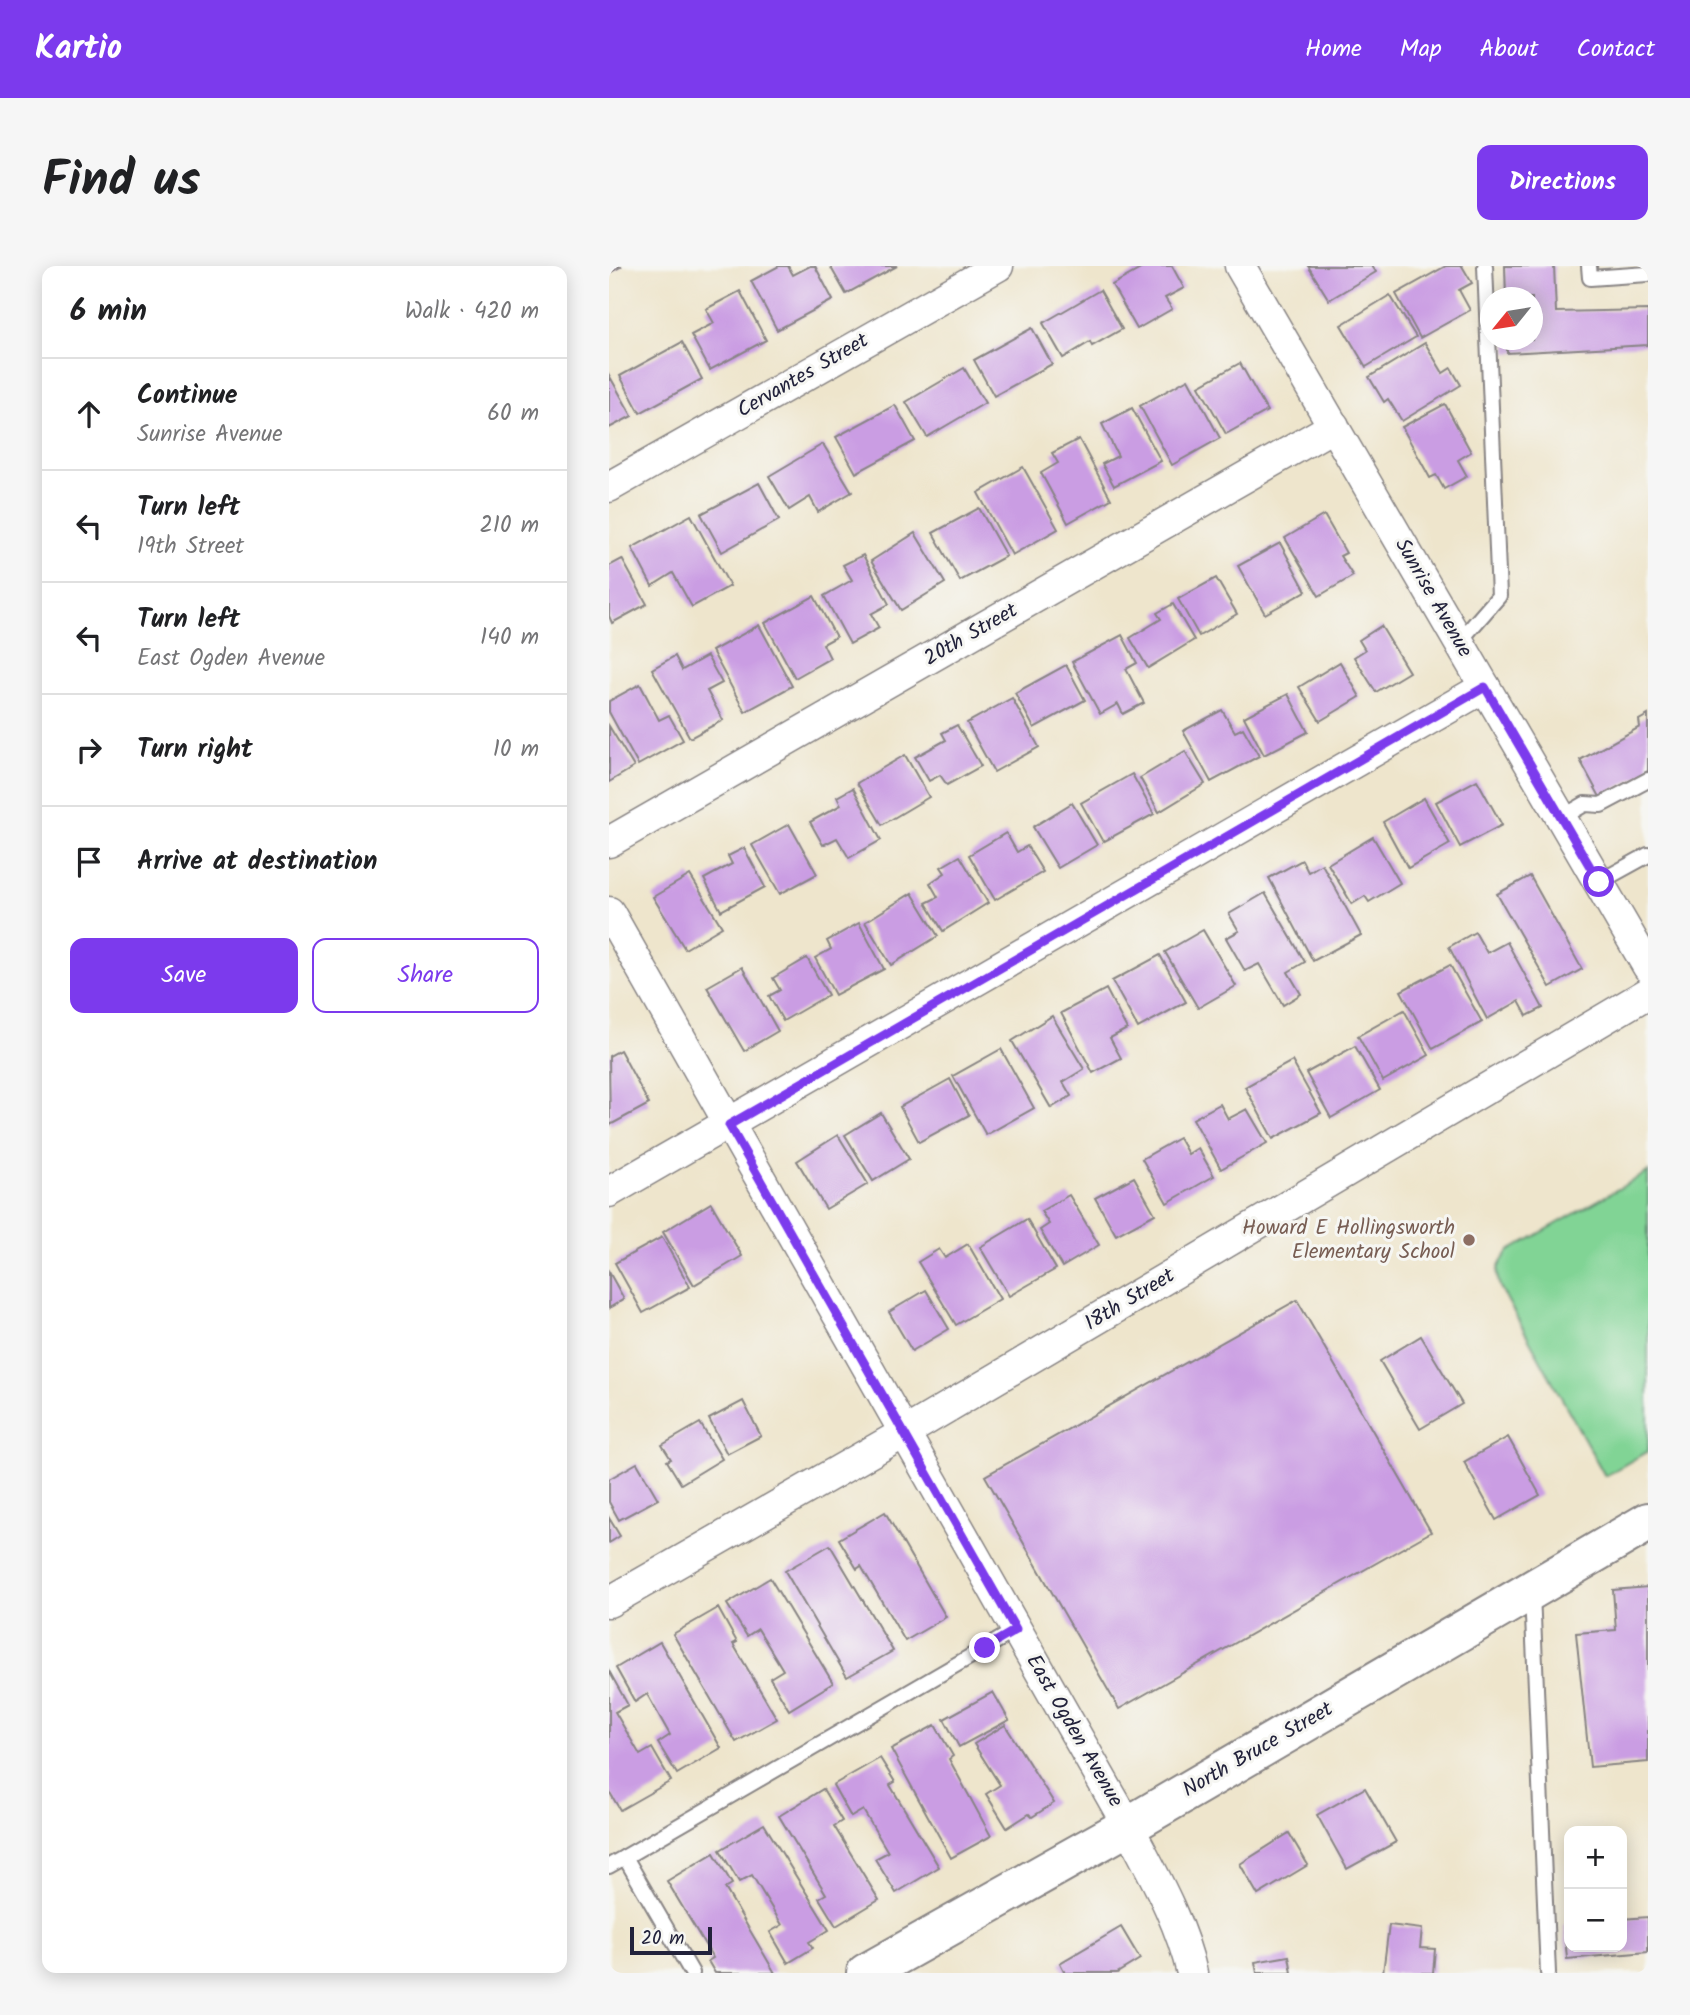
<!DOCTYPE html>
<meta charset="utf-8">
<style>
:root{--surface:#fff;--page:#f6f6f6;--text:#202124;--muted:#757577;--line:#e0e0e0;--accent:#7c3aed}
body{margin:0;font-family:Kalam,sans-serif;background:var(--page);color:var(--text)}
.controls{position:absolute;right:21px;bottom:21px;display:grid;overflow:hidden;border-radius:14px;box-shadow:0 4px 18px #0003}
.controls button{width:63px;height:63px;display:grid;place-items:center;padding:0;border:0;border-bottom:2px solid var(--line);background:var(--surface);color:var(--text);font:35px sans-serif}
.compass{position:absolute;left:871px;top:21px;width:63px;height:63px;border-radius:50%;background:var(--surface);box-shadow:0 4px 18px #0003;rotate:240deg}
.scale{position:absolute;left:21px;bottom:18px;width:82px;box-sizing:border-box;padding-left:7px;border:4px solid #22223b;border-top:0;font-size:19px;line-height:24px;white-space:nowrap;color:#22223b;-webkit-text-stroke:5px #f6f6f2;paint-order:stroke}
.stop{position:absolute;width:21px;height:21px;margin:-16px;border:5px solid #7c3aed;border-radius:50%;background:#fff}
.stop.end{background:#7c3aed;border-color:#fff;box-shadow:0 2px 7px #0008}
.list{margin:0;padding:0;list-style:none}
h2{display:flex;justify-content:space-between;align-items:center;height:91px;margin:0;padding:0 28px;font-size:30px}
h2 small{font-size:23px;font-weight:400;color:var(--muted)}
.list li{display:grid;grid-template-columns:46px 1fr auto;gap:21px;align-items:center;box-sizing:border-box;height:112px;padding:0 28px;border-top:2px solid var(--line)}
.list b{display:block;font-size:26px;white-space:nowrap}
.list p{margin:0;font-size:23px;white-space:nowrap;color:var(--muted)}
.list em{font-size:23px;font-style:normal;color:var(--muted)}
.actions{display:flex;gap:14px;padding:21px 28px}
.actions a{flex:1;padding:16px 0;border:2px solid var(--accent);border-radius:14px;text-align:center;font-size:24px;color:var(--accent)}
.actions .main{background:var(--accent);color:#fff}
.icon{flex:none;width:38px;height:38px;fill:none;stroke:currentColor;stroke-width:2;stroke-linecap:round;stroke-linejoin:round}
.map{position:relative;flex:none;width:1039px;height:1707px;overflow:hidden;border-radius:14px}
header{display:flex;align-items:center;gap:42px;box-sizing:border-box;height:98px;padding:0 35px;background:var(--accent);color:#fff}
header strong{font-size:33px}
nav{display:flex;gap:38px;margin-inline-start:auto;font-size:24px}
.intro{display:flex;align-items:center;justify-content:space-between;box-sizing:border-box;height:168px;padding:0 42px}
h1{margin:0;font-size:49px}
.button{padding:18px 32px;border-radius:14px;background:var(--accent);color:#fff;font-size:24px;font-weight:700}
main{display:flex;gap:42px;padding:0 42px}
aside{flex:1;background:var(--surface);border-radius:14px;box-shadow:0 4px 18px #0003}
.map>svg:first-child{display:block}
</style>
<header>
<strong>Kartio</strong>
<nav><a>Home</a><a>Map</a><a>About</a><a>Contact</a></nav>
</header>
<div class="intro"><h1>Find us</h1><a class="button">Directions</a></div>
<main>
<aside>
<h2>6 min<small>Walk · 420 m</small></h2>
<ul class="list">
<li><svg class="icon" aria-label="ahead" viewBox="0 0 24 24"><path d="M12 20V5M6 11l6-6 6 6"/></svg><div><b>Continue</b><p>Sunrise Avenue</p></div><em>60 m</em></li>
<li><svg class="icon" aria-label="left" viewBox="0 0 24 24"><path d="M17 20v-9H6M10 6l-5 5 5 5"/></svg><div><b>Turn left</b><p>19th Street</p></div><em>210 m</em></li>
<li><svg class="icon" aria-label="left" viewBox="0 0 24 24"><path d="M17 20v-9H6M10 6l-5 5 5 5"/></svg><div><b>Turn left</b><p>East Ogden Avenue</p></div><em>140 m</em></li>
<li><svg class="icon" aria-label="right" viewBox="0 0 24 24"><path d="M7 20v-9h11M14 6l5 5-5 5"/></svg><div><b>Turn right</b></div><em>10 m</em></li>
<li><svg class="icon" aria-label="arrive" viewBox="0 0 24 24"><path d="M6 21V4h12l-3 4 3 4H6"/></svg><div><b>Arrive at destination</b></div></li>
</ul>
<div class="actions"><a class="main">Save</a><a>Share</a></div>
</aside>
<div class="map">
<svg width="1039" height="1707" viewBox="0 0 1039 1707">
<rect width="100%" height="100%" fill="#f6f6f2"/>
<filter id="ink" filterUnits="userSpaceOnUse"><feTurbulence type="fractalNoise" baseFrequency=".0143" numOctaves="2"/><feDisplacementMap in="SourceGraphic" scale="14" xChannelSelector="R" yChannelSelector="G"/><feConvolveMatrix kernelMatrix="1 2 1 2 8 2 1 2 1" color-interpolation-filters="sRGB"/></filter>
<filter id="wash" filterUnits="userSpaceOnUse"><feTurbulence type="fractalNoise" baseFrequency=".00686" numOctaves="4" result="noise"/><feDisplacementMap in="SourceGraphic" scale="28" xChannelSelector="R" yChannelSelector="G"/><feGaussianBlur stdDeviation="1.57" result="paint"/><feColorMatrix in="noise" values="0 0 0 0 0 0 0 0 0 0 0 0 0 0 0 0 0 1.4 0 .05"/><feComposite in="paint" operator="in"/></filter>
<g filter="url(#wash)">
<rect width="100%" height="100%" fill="#eee5cc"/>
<path fill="#81d495" stroke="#527b68" stroke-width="2" d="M1039 906V1185L996 1210 891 1021C885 1005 890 998 900 985Z"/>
<g id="blocks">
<g fill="#ca9de3">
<path d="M0 0H13L0 7Z"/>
<path d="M170 0H179L184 9 201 0H206L224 34 168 64 142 15Z"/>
<path d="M221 0H288L237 28Z"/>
<path d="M537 0H563L575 22 556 32 563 43 528 63 503 19Z"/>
<path d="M699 0H763L767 6 720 34Z"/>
<path d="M837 0H853L863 17 850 24 861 44 811 72 787 28Z"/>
<path d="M896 0H945L947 46 1039 44V79L898 87V74H923V32H897Z"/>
<path d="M491 24 513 63 483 80 481 76 454 92 434 57Z"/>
<path d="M131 25 157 74 101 104 82 69 105 57 97 43Z"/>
<path d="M781 29 807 71 757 101 732 59Z"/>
<path d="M423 62 443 98 385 130 365 94Z"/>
<path d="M73 76 93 113 31 147 11 110Z"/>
<path d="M816 77 834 107 842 102 852 119 793 155 779 133 775 136 760 111Z"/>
<path d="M631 97 658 145 617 168 590 120Z"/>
<path d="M355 102 376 137 318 171 297 136Z"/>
<path d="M0 109 23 150 0 162Z"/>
<path d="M579 113 611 172 563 199 531 140Z"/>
<path d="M836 138 862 186 849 194 858 210 835 223 827 209 821 212 793 161Z"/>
<path d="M286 139 306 175 247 207 227 171Z"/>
<path d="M523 142 552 195 505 220 493 198 509 190 493 158Z"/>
<path d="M470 173 502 233 459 257 432 207 449 197 443 187Z"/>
<path d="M214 178 243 226 209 246 201 231 180 244 160 210Z"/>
<path d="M414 201 449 263 403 289 369 227Z"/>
<path d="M150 217 170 254 113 286 92 248Z"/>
<path d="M370 242 397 290 351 315 324 267Z"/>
<path d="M82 249 121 320 83 341 64 307 43 320 23 282Z"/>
<path d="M715 249 737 287 731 290 744 310 710 330 676 272Z"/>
<path d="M306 267 336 317 292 344 262 295Z"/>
<path d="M671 277 697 325 656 348 629 300Z"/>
<path d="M254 289 280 338 262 348 270 362 241 378 215 330 243 314 234 299Z"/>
<path d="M13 293 38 338 3 357 0 350V300Z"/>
<path d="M607 312 628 348 590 370 569 333Z"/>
<path d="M205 330 227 371 214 378 221 392 186 412 156 357Z"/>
<path d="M564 338 585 374 539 402 521 372 552 353 548 347Z"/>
<path d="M150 359 183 420 136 446 103 385Z"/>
<path d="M772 360 800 406 767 426 745 391 756 384 750 374Z"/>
<path d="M513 369 528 397 517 403 535 437 514 448 509 438 491 448 463 396Z"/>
<path d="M66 390 73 404 98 390 113 417 98 425 114 454 81 472 43 403Z"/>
<path d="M731 396 751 431 711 455 690 421Z"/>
<path d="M457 399 476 434 425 462 406 427Z"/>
<path d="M31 418 50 454 60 449 74 474 29 499 0 446V435Z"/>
<path d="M679 428 699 466 655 489 635 451Z"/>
<path d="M403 432 430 481 385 506 358 457Z"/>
<path d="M613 444 626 466 634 462 650 490 602 516 574 465Z"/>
<path d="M1039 449V505L991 531 971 494 1031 461 1030 454Z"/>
<path d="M348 459 372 500 338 519 331 509 320 515 306 491 337 474 333 467Z"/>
<path d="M0 460 25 501 0 516Z"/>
<path d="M576 485 596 518 550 546 531 512Z"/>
<path d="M296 489 320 531 273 559 248 517Z"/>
<path d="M523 508 545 548 494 576 472 537Z"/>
<path d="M868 514 893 559 851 581 827 536Z"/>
<path d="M244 522 272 574 240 592 228 572 214 579 201 556 232 539 228 531Z"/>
<path d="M815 532 841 578 799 602 774 556Z"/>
<path d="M463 537 488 579 449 602 424 561Z"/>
<path d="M180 558 208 608 171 628 143 579Z"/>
<path d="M397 567 408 586 418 580 434 606 386 634 360 589Z"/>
<path d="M764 571 791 617 760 636 756 630 743 638 719 598Z"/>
<path d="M135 582 156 621 112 645 95 613 123 598 119 590Z"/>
<path d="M351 590 379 637 334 665 317 637 329 631 321 617 336 607 332 601Z"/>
<path d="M693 594 699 606 713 598 752 669 704 695 660 612Z"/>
<path d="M81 609 113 661 76 683 44 631Z"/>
<path d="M921 610 973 703 941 721 888 628Z"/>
<path d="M303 627 329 670 282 699 256 656Z"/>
<path d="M656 627 696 696 679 706 692 728 674 739 650 698 636 705 617 672 630 665 620 648Z"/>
<path d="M250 657 275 703 226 729 206 692 222 683 218 675Z"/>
<path d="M594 664 627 720 589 742 556 686Z"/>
<path d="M866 666 878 687 898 676 934 742 918 750 910 735 878 753 840 681Z"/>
<path d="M551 689 577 736 529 762 503 715Z"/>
<path d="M198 692 219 729 174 755 160 730 171 724 164 712Z"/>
<path d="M841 699 873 756 824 783 792 725Z"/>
<path d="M133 701 169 765 135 785 98 721Z"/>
<path d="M497 723 518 763 501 772 512 792 484 807 452 747Z"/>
<path d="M795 744 820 789 774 815 749 770Z"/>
<path d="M443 750 475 803 454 816 462 830 442 842 403 775Z"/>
<path d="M746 780 771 824 722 852 697 807Z"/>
<path d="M392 783 425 842 377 869 344 810Z"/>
<path d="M11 784 40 838 1 859 0 790Z"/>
<path d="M683 795 712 847 664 873 636 821Z"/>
<path d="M341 813 360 849 310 876 291 841Z"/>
<path d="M611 838 619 853 638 843 658 877 612 903 584 853Z"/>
<path d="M272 847 300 893 264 915 236 869Z"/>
<path d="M229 869 259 918 217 943 188 895Z"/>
<path d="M570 872 579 888 589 882 605 910 558 937 533 893Z"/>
<path d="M525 911 546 948 507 969 486 932Z"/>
<path d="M460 929 490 979 453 1001 431 964 440 958 432 945Z"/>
<path d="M102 937 133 990 85 1019 54 966Z"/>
<path d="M418 953 447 1003 400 1030 371 981Z"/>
<path d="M53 971 81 1021 34 1047 6 997Z"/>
<path d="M359 978 391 1033 347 1059 309 996 330 983 336 992Z"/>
<path d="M0 1006 15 1033 0 1042Z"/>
<path d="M317 1024 340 1063 303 1085 280 1046Z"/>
<path d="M688 1034 822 1266 510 1443 376 1210Z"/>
<path d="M812 1070 853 1138 811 1163 771 1095Z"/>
<path d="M134 1135 152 1170 118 1188 100 1153Z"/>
<path d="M91 1157 113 1193 72 1218 58 1195 62 1193 53 1179Z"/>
<path d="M899 1171 931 1229 887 1254 855 1196Z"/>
<path d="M28 1197 49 1233 10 1254 0 1236V1213Z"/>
<path d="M276 1246 337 1351 296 1375 252 1300 248 1303 230 1273Z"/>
<path d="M0 1252 11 1270 0 1277Z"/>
<path d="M221 1279 284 1385 238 1411 176 1305Z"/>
<path d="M161 1312 224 1417 180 1444 161 1412 174 1404 149 1363 138 1370 118 1338Z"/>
<path d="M1039 1321V1496L981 1501 967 1367 1007 1364 1004 1324Z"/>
<path d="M109 1342 128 1376 124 1378 168 1453 127 1476 64 1368Z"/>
<path d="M51 1376 112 1482 68 1508 49 1477 61 1469 38 1428 26 1436 7 1402Z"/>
<path d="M0 1405 19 1439 6 1446 31 1489 43 1482 62 1515 11 1544 0 1525Z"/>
<path d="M384 1426 400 1454 350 1481 335 1453Z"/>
<path d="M326 1459 344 1490 340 1493 382 1570 342 1592 282 1483Z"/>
<path d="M396 1459 445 1537 423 1551 420 1548 398 1562 377 1528 391 1519 365 1478Z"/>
<path d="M271 1492 286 1516 281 1519 330 1601 287 1627 266 1593 279 1586 254 1544 242 1551 224 1519Z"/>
<path d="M756 1522 787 1576 738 1603 708 1549Z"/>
<path d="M214 1523 233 1555 225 1560 270 1634 227 1660 210 1632 217 1628 170 1550Z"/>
<path d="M155 1558 220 1664 200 1676 204 1682 179 1697 161 1666 173 1659 143 1609 130 1616 111 1584Z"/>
<path d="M680 1567 699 1599 649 1629 631 1598Z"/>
<path d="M105 1587 123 1618 116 1622 166 1707H106L99 1695 104 1692 58 1615Z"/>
<path d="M1039 1651V1686L958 1693 955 1658H960V1681H1013V1653Z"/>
<path d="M780 1659 813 1663 811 1682 826 1683 824 1707H774Z"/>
<path d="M512 1661 531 1693 508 1707H456L451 1697Z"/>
<path d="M680 1690 683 1707H648L646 1696Z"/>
</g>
</g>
</g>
<g filter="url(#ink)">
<use href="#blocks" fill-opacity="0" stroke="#888484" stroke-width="2"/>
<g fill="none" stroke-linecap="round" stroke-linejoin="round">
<g stroke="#888484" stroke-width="18">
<g id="lane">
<path d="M980 0 981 12 1039 8"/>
<path d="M850 376 890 330 876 0"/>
<path d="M952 552 976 538 992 539 1039 514"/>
<path d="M990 616 1039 589"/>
<path d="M923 1327 939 1707"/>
<path d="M16 1591 407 1364"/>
<path d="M0 1600 16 1591 83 1707"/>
</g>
</g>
<g stroke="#888484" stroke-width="33">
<g id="street">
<path d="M631 0 1039 701"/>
<path d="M0 221 389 0"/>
<path d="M0 576 725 160"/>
<path d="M0 646 519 1560C544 1608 571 1654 583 1707"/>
<path d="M0 926 876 421"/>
<path d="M0 1336 295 1167 1039 727"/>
</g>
</g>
<g stroke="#888484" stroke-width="42">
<path id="secondary" d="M257 1707 519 1560 1039 1256"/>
</g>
<use href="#lane" stroke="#fff" stroke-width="14"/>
<use href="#street" stroke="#fff" stroke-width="30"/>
<use href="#secondary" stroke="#fff" stroke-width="38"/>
</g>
</g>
<g fill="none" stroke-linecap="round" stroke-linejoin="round" filter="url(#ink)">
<path stroke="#7c3aed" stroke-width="9" d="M376 1382 407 1364 120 859 876 421 990 616"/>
</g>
<circle fill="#8d6e63" stroke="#f6f6f2" stroke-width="2.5" cx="860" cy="974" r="7"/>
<g text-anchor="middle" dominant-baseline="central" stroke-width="6" stroke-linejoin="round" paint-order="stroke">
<g font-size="21" fill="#22223b" stroke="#f6f6f2">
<text transform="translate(194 110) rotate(-30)">Cervantes Street</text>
<text transform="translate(824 332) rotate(60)">Sunrise Avenue</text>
<text transform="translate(362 369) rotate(-30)">20th Street</text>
<text transform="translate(521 1034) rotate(-31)">18th Street</text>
<text transform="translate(465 1465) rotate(60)">East Ogden Avenue</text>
<text transform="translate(649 1484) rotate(-30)">North Bruce Street</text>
</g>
<g font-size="21" fill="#785e54" stroke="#f6f6f2" text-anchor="end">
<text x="846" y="962">Howard E Hollingsworth<tspan x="846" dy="24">Elementary School</tspan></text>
</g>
</g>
</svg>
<div class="controls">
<button>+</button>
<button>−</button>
</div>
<svg class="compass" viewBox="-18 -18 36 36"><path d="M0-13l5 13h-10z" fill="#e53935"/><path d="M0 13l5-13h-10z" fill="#757577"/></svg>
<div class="scale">20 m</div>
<div class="stop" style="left:990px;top:616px"></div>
<div class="stop end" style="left:376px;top:1382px"></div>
</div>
</main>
